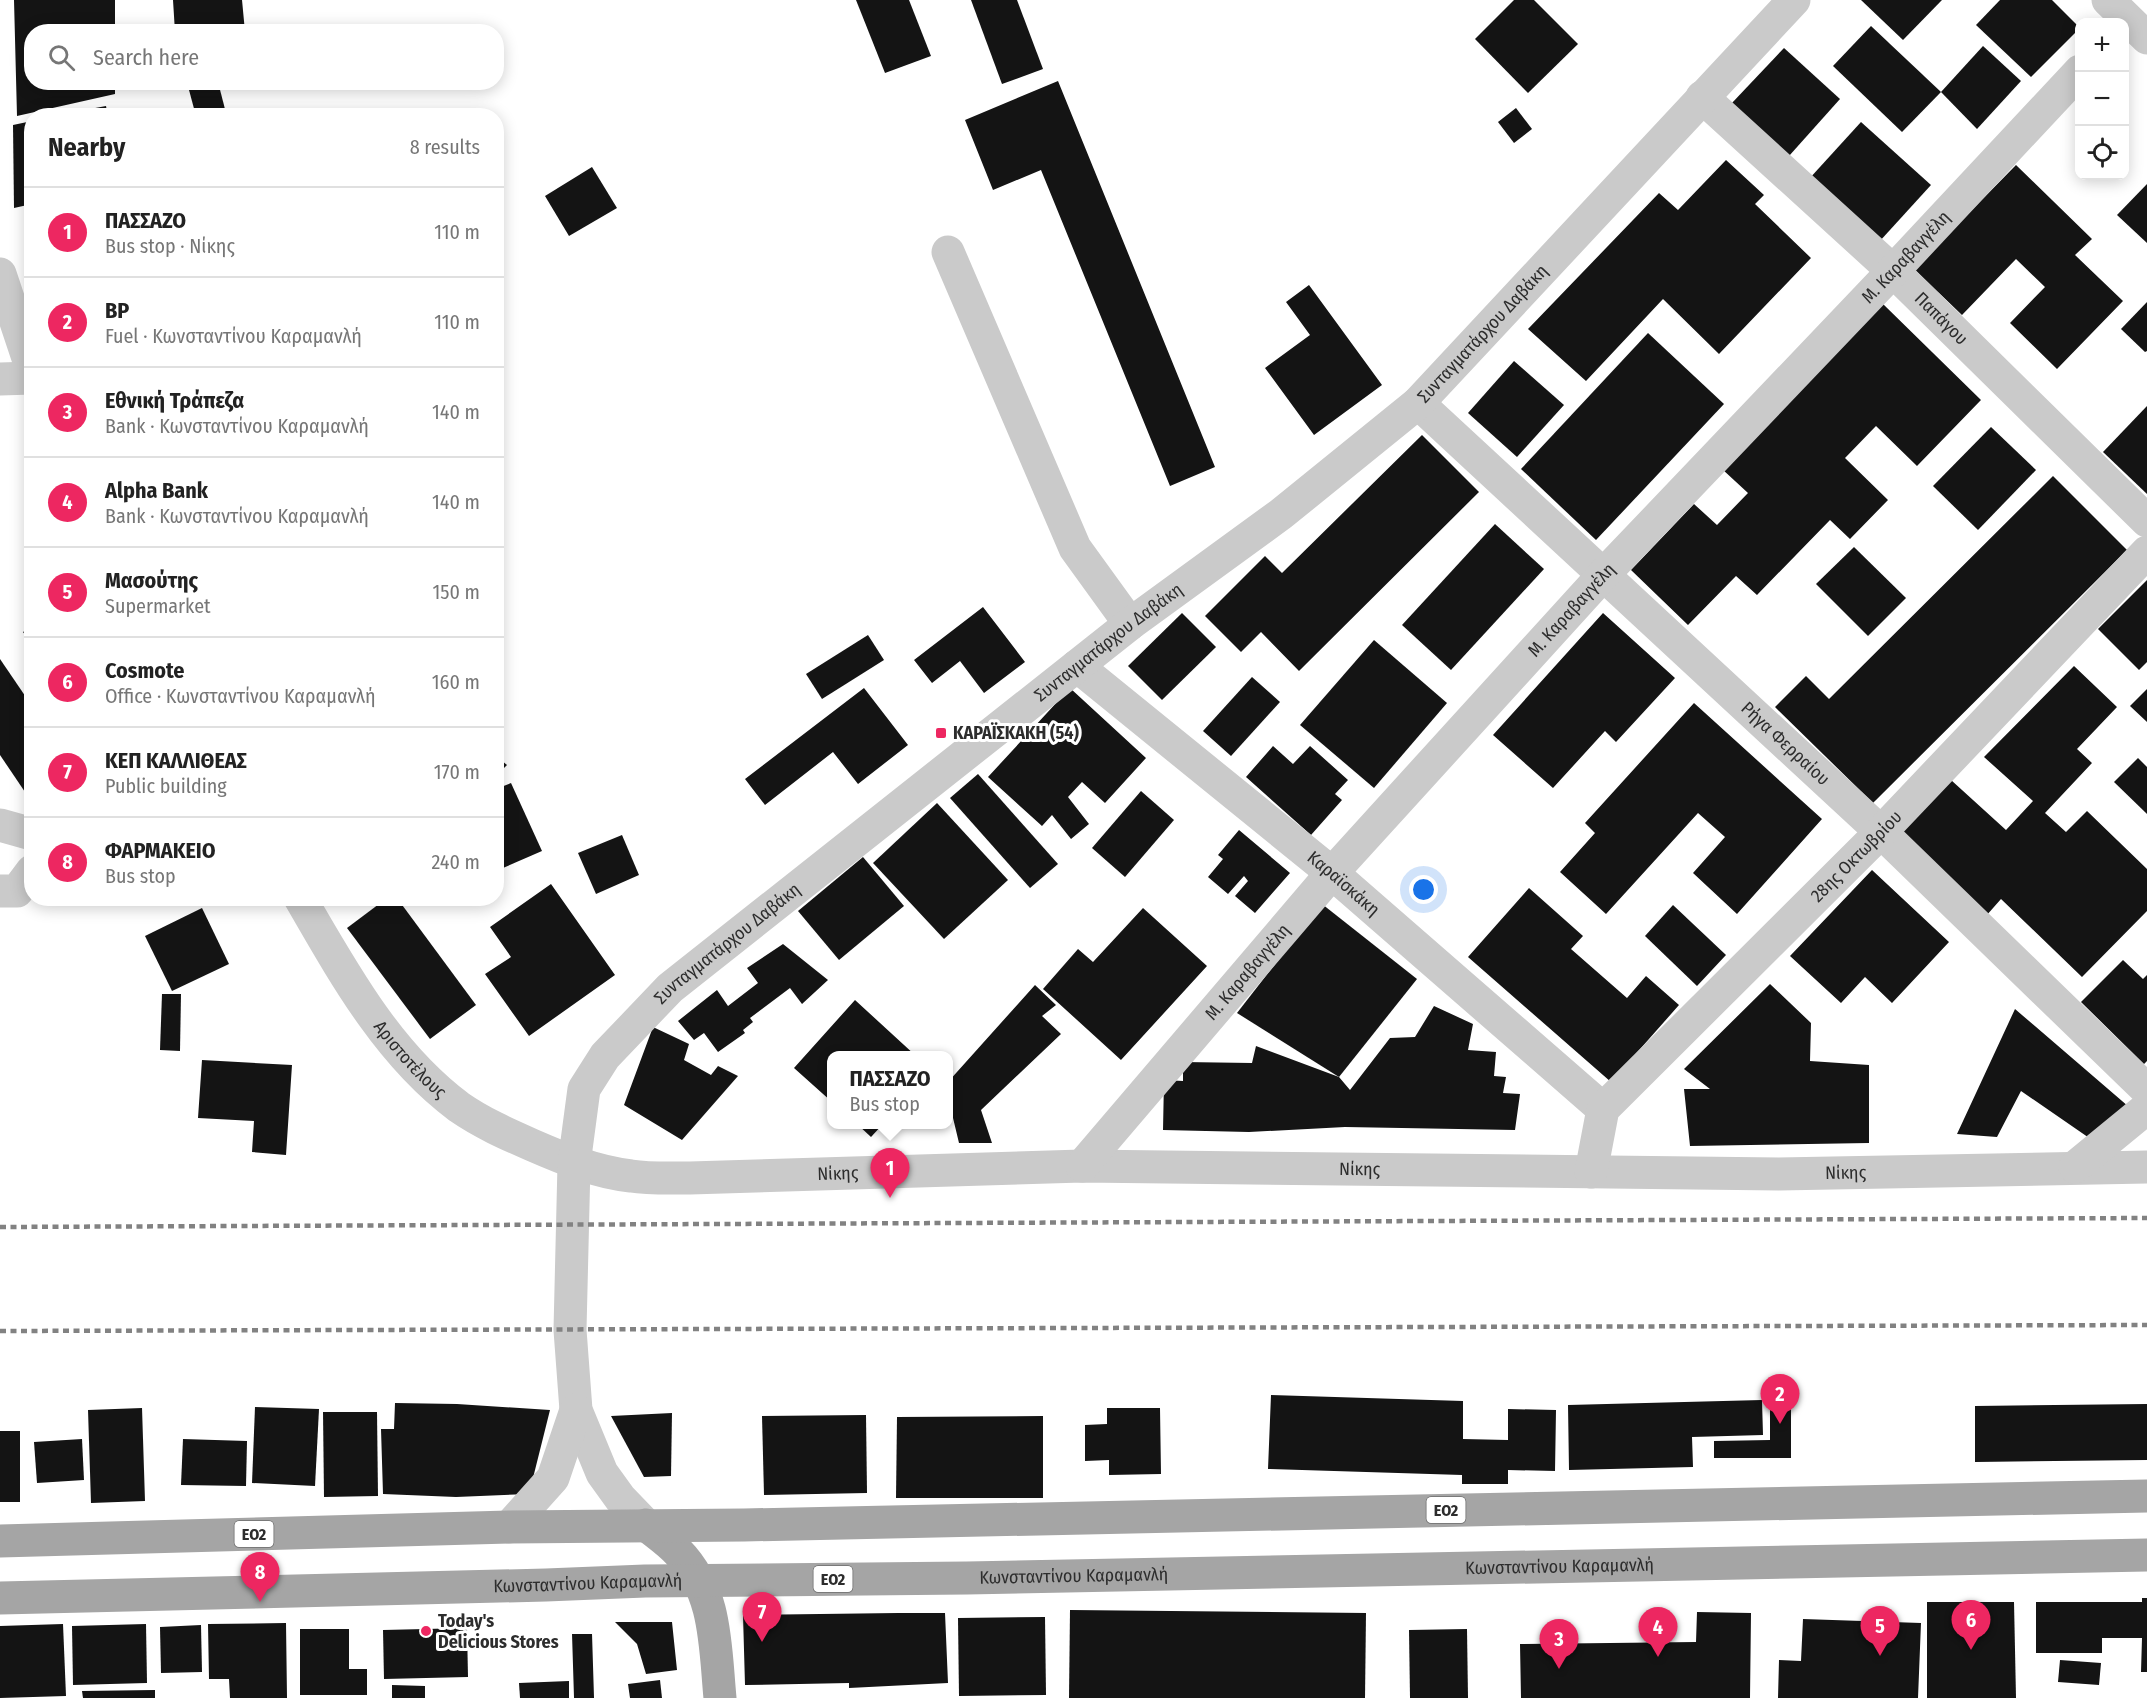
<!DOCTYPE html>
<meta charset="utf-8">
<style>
:root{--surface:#fff;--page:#f2f2f2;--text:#222;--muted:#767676;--line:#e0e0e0;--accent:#ed2761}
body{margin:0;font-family:"Fira Sans Condensed",sans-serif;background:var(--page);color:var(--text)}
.controls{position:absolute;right:18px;top:18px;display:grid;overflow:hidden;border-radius:12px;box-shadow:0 3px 15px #0003}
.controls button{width:54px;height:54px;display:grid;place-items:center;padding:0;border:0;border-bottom:2px solid var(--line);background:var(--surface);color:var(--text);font:30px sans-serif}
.you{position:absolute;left:1424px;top:890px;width:21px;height:21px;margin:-15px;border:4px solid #fff;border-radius:50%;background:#1a73e8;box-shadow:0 0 0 9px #1a73e833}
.badge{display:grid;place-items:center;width:39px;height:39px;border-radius:50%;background:var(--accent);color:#fff;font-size:20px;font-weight:700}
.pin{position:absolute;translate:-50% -50px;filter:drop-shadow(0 2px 3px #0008)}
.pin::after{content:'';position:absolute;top:32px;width:21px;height:18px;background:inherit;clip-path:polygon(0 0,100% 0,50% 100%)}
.popup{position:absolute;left:827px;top:1051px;width:126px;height:78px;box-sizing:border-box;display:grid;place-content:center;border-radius:12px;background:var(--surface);filter:drop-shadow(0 2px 4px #0005);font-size:20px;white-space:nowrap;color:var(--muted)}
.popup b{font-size:22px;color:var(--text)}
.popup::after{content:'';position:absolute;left:50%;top:100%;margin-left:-12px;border:12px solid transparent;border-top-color:var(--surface)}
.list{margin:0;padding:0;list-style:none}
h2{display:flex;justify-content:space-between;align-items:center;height:78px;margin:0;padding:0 24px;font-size:26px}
h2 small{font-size:20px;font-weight:400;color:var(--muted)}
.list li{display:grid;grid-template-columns:39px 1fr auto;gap:18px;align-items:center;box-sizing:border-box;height:90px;padding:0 24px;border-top:2px solid var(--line)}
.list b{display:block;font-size:22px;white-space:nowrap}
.list p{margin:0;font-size:20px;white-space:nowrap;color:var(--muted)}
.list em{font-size:20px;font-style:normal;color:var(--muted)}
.icon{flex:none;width:33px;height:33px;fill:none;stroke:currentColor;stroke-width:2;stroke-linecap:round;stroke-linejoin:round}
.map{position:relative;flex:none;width:2147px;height:1698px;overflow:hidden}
.search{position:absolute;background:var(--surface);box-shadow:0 3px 15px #0003;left:24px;top:24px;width:480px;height:66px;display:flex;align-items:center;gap:15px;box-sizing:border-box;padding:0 21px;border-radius:24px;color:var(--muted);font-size:22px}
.panel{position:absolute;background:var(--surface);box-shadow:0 3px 15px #0003;left:24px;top:108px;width:480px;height:798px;border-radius:24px}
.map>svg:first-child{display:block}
</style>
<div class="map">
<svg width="2147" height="1698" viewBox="0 0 2147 1698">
<rect width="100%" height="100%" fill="#fff"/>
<g fill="#141414">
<path d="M14 0H115V32H32V82H115V94L17 116Z"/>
<path d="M173 0H242L245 32H175Z"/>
<path d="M856 0H909L931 56 885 73Z"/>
<path d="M971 0H1017L1043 69 1002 84Z"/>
<path d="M1514 0H1534L1578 44 1528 93 1475 39Z"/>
<path d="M1861 0H1942L1903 40Z"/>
<path d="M2000 0H2052L2080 28 2031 77 1976 25Z"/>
<path d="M1871 26 1941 92 1902 132 1833 66Z"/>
<path d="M1983 46 2021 81 1977 129 1941 92Z"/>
<path d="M1784 48 1840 99 1789 156 1731 104Z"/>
<path d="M1058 81 1215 467 1170 486 1041 170 993 190 965 120Z"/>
<path d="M218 82 226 113 217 116H196L189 90Z"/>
<path d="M106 106 108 116H64L63 114Z"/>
<path d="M1516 108 1532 129 1514 143 1498 122Z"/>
<path d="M32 121V204L14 208 13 125Z"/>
<path d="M1861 122 1931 185 1879 242 1809 179Z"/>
<path d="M1726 160 1764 195 1755 204 1811 258 1719 354 1663 299 1586 381 1528 329 1659 193 1678 210Z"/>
<path d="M2016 165 2092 239 2075 255 2123 301 2057 369 2010 323 2045 287 2016 259 1962 315 1914 269Z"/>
<path d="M592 167 617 208 569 236 545 196Z"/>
<path d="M2147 184V243L2117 215Z"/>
<path d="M32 243V269H31L24 245Z"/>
<path d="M1309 285 1382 385 1314 435 1265 368 1310 335 1286 302Z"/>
<path d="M2147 302V351L2145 352 2121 329Z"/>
<path d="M1883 304 1981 400 1917 466 1876 426 1845 458 1888 500 1850 539 1830 520 1757 595 1736 576 1688 625 1631 570 1694 504 1717 525 1748 493 1722 469Z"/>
<path d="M1648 333 1724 404 1596 540 1521 469Z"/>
<path d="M1514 361 1564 405 1517 457 1468 413Z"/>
<path d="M2147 406V494L2103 452Z"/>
<path d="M1991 427 2036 470 1978 530 1933 486Z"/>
<path d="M1422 435 1479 492 1299 671 1261 632 1241 652 1205 616 1265 556 1282 573Z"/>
<path d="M2053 476 2127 550 1873 803 1775 707 1806 676 1829 699Z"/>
<path d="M1495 524 1544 569 1451 670 1402 625Z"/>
<path d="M1854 547 1906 598 1868 636 1816 584Z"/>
<path d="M2147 580V662L2139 670 2098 629Z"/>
<path d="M983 607 1025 662 984 693 960 661 932 683 914 660Z"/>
<path d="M1182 613 1216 647 1162 700 1128 666Z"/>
<path d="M1603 613 1675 678 1616 742 1605 731 1553 788 1493 735Z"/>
<path d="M32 627V644L23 632Z"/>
<path d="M868 635 884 660 822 699 806 674Z"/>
<path d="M1374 640 1447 703 1374 788 1300 725Z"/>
<path d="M0 659 32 706V787L25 792 0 755Z"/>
<path d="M2074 666 2117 707 2077 749 2092 763 2045 813 2066 832 2087 811 2147 869V911L2082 977 2001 899 1986 916 1899 835 1951 780 2006 830 2033 801 1984 757Z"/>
<path d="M1252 677 1280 702 1231 756 1203 731Z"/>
<path d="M864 688 908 745 858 784 833 752 765 805 745 779Z"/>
<path d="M1070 688 1146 758 1105 803 1082 782 1068 797 1089 824 1071 839 1052 815 1042 826 988 777Z"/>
<path d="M2147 689V722L2130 706Z"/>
<path d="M1694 703 1822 819 1737 914 1693 873 1725 837 1698 813 1606 914 1560 872 1595 833 1585 823Z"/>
<path d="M1273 746 1293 764 1310 746 1348 780 1335 794 1342 800 1311 835 1246 777Z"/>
<path d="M496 756 507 765 496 776Z"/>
<path d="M2138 758 2147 767V814L2114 782Z"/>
<path d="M978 774 1058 864 1030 888 950 798Z"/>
<path d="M511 783 542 851 496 871V789Z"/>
<path d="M1141 791 1174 820 1125 877 1092 848Z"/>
<path d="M937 803 1008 880 944 939 873 863Z"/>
<path d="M1239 830 1290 873 1255 913 1235 896 1248 881 1244 876 1228 894 1208 877 1223 859 1218 855Z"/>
<path d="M622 835 639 875 596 894 578 853Z"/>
<path d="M863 857 904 906 839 960 798 911Z"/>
<path d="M1872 870 1949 942 1892 1003 1865 977 1841 1003 1790 956Z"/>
<path d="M551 884 615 975 529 1036 485 974 511 957 490 927Z"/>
<path d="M1529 888 1583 936 1571 949 1627 998 1646 976 1679 1005 1611 1082 1468 957Z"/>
<path d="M387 898H397L476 1005 430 1039 347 928Z"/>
<path d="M1322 904 1417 979 1339 1077 1237 1013Z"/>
<path d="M1673 905 1726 955 1697 986 1645 936Z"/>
<path d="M202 908 229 964 172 991 145 936Z"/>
<path d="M1143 908 1207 966 1121 1060 1043 989 1078 949 1093 962Z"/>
<path d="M783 944 828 980 802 1004 790 988 750 1018 753 1022 743 1030 745 1033 718 1052 704 1033 694 1040 678 1021 717 990 728 1006 758 983 747 968Z"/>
<path d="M2123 960 2143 979 2147 975V1061L2144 1064 2081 1002Z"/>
<path d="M1770 984 1811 1023 1810 1061 1869 1065V1143L1690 1146 1684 1089H1710L1684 1069Z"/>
<path d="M1035 985 1056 1005 1042 1016 1061 1034 981 1110 992 1143H959L948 1097V1082Z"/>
<path d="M162 994H181L180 1051 160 1050Z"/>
<path d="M855 1000 916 1056H832V1102L794 1068Z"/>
<path d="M1434 1006 1473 1024 1468 1050 1496 1052 1494 1076 1506 1077 1503 1093 1520 1094 1515 1130 1345 1127 1249 1132 1163 1130 1164 1080 1183 1081V1062L1252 1063 1256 1046 1339 1077 1350 1090 1390 1038 1415 1037Z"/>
<path d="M2015 1009 2129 1107 2095 1142 2021 1091 1997 1137 1957 1134Z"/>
<path d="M653 1027 689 1044 684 1060 711 1075 718 1066 738 1076 682 1140 624 1105Z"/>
<path d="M202 1060 292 1065 286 1155 252 1152 254 1121 198 1118Z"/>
<path d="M857 1124H883L871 1137Z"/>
<path d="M1271 1395 1463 1401V1439L1508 1440V1409L1556 1410 1555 1471 1508 1470V1484H1462V1475L1268 1469Z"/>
<path d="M1762 1400 1763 1435 1692 1437 1693 1467 1569 1470 1568 1405Z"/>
<path d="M395 1403 457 1404 550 1410 529 1494 456 1497 383 1494 381 1429H394Z"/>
<path d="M2147 1404V1460L1975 1462V1406Z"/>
<path d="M255 1407 319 1409 315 1486 252 1483Z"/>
<path d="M142 1408 145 1501 91 1503 88 1410Z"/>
<path d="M1107 1408H1160L1161 1474 1109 1475V1460L1085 1461V1425L1107 1424Z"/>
<path d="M1770 1408H1791V1458H1714V1441L1770 1440Z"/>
<path d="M323 1412H377L378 1496 324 1497Z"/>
<path d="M672 1413 671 1476 644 1477 611 1416Z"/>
<path d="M866 1415 867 1493 764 1495 762 1416Z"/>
<path d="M1043 1416V1498H896L897 1417Z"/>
<rect x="0" y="1431" width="20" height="71"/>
<path d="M82 1439 84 1480 37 1483 34 1442Z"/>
<path d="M183 1439 247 1441 246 1486 181 1485Z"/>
<path d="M2142 1598H2147V1672H2141L2142 1638H2102V1653H2036V1602H2142Z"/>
<path d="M1927 1602H2014L2016 1698H1927Z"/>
<path d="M1070 1610 1366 1613 1365 1698H1069Z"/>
<path d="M1697 1612 1751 1613 1750 1698H1521L1520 1644 1696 1642Z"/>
<path d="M898 1613H945L948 1683 849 1688V1683L745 1685 743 1615Z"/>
<path d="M1045 1617 1046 1695 959 1696 958 1618Z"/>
<path d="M1803 1619 1921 1623 1918 1698H1778L1779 1660 1801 1661Z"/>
<path d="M615 1622H672L677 1670 646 1674 637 1644Z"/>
<path d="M286 1623 287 1698H230L229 1679H209L208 1624Z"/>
<path d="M63 1624 66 1696 0 1698V1626Z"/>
<path d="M146 1624 147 1683 73 1685 72 1626Z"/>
<path d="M201 1625 202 1672 161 1673 160 1627Z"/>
<path d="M467 1628 468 1677 384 1679 383 1630Z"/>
<path d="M300 1629H349V1669H367V1695H300Z"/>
<path d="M1467 1629 1468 1698H1410L1409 1630Z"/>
<path d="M572 1634H592L594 1698H574Z"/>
<path d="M2060 1660 2101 1663 2099 1685 2058 1682Z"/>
<path d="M660 1680 662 1698H630L628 1684Z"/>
<path d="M569 1681V1698H520L519 1683Z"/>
<path d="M392 1685 425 1686V1698H392Z"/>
<path d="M155 1690V1698H83L82 1691Z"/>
</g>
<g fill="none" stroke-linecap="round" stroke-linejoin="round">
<g stroke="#cacaca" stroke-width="33">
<path d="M2108 0 2147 38"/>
<path id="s1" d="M1702 97 1893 271 2147 521"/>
<path d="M948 252 1075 548 1130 624"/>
<path d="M0 274 32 370"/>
<path d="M0 379 32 378"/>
<path id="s2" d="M1418 403 1881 832 2147 1090"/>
<path id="s3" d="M1077 666 1332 873 1603 1109"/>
<path d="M0 825 32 834"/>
<path d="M0 891H17L32 871"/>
<path id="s4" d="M300 898C344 974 388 1054 459 1107 482 1123 507 1134 532 1145 564 1159 596 1172 631 1176 650 1179 671 1178 690 1178L1082 1166 1779 1174 2147 1167"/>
<path id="s5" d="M1082 1166 1332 873 1604 574 1893 271 2080 71"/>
<path d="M2075 1167 2147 1108"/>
<path id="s6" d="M1591 1172 1603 1109 1881 832 2147 552"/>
<path id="s7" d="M646 1525 620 1498 602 1473 576 1410 570 1330 574 1164 584 1089 605 1056 670 988 1130 624 1281 514 1418 403 1794 0"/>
<path d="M509 1527 553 1478 576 1410"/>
</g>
<g stroke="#a5a5a5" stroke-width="33">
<path d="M646 1525C657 1534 669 1542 678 1552 717 1592 715 1646 720 1698"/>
<path d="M0 1541 509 1527 744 1525 2147 1496"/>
<path id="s8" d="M0 1598 546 1585 645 1581 967 1578 2147 1555"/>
</g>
<g stroke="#828282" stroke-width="4.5" stroke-dasharray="6 4.5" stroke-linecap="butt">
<path d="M0 1227 2147 1218"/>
<path d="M0 1331 2147 1325"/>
</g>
</g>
<g fill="#ed2761" stroke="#fff" stroke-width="2">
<rect x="935" y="727" width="12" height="12" rx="3"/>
<circle cx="426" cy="1631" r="6"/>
</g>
<g text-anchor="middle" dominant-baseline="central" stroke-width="6" stroke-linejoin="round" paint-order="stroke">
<g fill="#fff" stroke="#6c6c6c" stroke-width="1.5">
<rect x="1426.5" y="1497" width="39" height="26" rx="4.5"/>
<rect x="234.5" y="1521" width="39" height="26" rx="4.5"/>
<rect x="813.5" y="1566" width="39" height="26" rx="4.5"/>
</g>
<g font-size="16" font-weight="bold" fill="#2d2d2d">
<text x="1446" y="1510">ΕΟ2</text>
<text x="254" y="1534">ΕΟ2</text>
<text x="833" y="1579">ΕΟ2</text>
</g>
<g font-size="18" fill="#2d2d2d" stroke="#fff">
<text stroke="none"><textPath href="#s5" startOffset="1227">Μ. Καραβαγγέλη</textPath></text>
<text stroke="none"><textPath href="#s1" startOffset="326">Παπάγου</textPath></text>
<text stroke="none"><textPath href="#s7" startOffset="1636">Συνταγματάρχου Δαβάκη</textPath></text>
<text stroke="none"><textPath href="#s5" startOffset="741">Μ. Καραβαγγέλη</textPath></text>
<text stroke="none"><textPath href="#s7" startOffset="1150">Συνταγματάρχου Δαβάκη</textPath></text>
<text stroke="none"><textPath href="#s2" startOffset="501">Ρήγα Φερραίου</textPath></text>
<text stroke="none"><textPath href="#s6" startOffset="422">28ης Οκτωβρίου</textPath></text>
<text stroke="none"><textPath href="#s3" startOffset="344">Καραϊσκάκη</textPath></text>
<text stroke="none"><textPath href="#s7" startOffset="664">Συνταγματάρχου Δαβάκη</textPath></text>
<text stroke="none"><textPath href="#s5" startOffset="255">Μ. Καραβαγγέλη</textPath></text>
<text stroke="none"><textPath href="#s4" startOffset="196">Αριστοτέλους</textPath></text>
<text stroke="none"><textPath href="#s4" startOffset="1180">Νίκης</textPath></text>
<text stroke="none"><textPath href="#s4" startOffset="1666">Νίκης</textPath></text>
<text stroke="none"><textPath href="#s4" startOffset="658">Νίκης</textPath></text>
<text stroke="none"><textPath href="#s8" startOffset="1560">Κωνσταντίνου Καραμανλή</textPath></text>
<text stroke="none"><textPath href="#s8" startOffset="1074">Κωνσταντίνου Καραμανλή</textPath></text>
<text stroke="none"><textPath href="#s8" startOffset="588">Κωνσταντίνου Καραμανλή</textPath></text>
</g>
<g font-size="18" font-weight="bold" fill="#2d2d2d" stroke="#fff" text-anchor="start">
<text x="953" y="733">ΚΑΡΑΪΣΚΑΚΗ (54)</text>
<text x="438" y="1621">Today's<tspan x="438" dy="21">Delicious Stores</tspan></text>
</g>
</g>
</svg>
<div class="controls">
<button>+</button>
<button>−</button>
<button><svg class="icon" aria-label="locate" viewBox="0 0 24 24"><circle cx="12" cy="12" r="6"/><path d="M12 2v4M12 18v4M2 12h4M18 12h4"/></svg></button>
</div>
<div class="you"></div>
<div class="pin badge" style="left:890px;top:1198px">1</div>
<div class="popup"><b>ΠΑΣΣΑΖΟ</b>Bus stop</div>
<div class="pin badge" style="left:1780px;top:1424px">2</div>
<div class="pin badge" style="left:1559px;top:1669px">3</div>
<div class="pin badge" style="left:1658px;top:1657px">4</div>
<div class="pin badge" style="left:1880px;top:1656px">5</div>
<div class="pin badge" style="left:1971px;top:1650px">6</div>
<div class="pin badge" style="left:762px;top:1642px">7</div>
<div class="pin badge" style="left:260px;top:1602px">8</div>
<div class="search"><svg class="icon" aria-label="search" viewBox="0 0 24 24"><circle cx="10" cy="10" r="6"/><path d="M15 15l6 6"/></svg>Search here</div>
<section class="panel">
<h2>Nearby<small>8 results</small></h2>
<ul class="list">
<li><span class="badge">1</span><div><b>ΠΑΣΣΑΖΟ</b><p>Bus stop · Νίκης</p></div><em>110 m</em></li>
<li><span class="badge">2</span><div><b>BP</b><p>Fuel · Κωνσταντίνου Καραμανλή</p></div><em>110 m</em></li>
<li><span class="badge">3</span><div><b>Εθνική Τράπεζα</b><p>Bank · Κωνσταντίνου Καραμανλή</p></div><em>140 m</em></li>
<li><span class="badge">4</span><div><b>Alpha Bank</b><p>Bank · Κωνσταντίνου Καραμανλή</p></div><em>140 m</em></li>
<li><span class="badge">5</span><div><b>Μασούτης</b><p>Supermarket</p></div><em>150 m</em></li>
<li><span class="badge">6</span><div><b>Cosmote</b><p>Office · Κωνσταντίνου Καραμανλή</p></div><em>160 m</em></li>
<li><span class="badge">7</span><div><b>ΚΕΠ ΚΑΛΛΙΘΕΑΣ</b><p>Public building</p></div><em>170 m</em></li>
<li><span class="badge">8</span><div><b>ΦΑΡΜΑΚΕΙΟ</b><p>Bus stop</p></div><em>240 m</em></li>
</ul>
</section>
</div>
